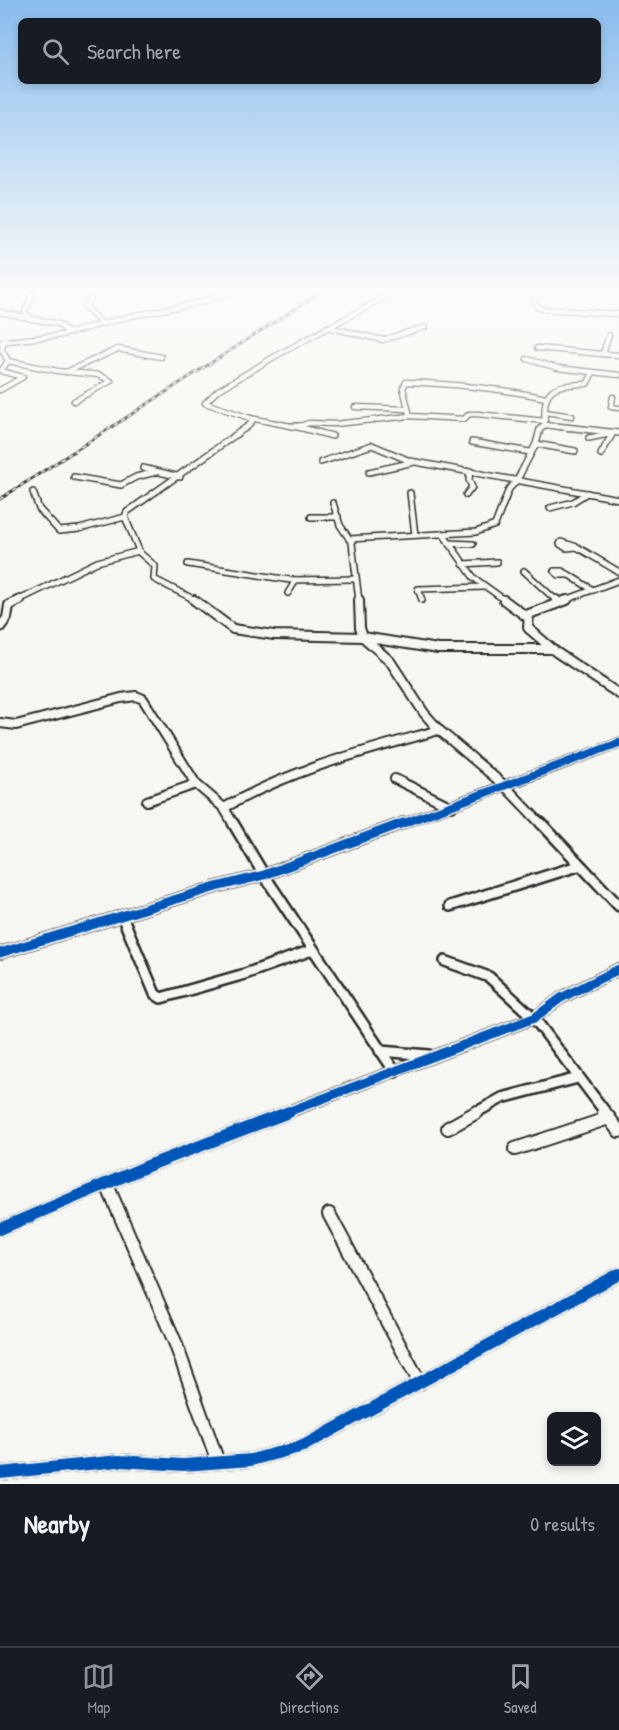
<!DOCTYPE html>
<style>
:root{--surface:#171b24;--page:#242831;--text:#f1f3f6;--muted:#9ea1a6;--line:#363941;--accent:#8c9099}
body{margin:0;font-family:"Patrick Hand",sans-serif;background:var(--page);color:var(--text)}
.controls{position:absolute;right:18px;bottom:18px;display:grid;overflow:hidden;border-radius:9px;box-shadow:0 3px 9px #0003}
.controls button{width:54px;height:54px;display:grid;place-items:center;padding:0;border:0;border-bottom:2px solid var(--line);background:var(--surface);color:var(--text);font:30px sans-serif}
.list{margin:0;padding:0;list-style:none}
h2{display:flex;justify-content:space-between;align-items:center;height:78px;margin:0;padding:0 24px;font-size:26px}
h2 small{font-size:20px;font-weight:400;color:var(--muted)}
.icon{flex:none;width:33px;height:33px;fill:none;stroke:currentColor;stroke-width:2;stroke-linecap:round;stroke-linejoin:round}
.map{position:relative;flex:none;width:619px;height:1484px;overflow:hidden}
.search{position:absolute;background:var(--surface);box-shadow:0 3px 9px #0003;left:18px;right:18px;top:18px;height:66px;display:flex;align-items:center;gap:15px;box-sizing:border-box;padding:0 21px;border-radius:9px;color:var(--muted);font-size:22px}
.sheet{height:162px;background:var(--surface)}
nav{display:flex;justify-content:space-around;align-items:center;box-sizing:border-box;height:84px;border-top:2px solid var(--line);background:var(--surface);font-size:16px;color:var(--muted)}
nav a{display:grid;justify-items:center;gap:3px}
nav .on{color:var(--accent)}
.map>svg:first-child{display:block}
</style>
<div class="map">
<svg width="619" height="1484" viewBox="0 0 619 1484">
<rect width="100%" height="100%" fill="#f6f6f2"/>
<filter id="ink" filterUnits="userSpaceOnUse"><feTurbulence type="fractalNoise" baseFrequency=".0167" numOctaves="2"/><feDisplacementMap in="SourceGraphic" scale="12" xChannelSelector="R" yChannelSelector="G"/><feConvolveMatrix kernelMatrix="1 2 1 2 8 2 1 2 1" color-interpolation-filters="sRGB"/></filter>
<g filter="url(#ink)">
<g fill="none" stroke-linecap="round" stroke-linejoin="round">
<g stroke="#2b2b2b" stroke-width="7">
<g id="minor-far4">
<path d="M26 292 32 295 25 312 31 319"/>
<path d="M394 292 274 357 217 391 205 403 250 418 296 427 309 423 335 424 410 416"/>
<path d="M538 292 534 300 538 307 543 309 619 314"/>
<path d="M91 298 85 307 102 324"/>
<path d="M0 312 58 324 69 333"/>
<path d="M327 327 383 340 425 327"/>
<path d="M609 335 603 354 619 355"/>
<path d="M0 342 62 335 131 316 202 302 231 292"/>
<path d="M3 342 2 350 8 361 58 371 99 375 111 381 74 401"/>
<path d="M537 348 603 354"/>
<path d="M527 359 558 368 619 375"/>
<path d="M66 372 118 349 161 357"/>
<path d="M0 390 23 377 1 371 8 361"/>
<path d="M613 397 611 407 619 408"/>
<path d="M355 407 407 409"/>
<path d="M545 412 572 416"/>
<path d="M545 421 477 414H469L464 419 410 416 403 388 406 382C453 384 500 388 546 398"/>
<path d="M545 425 570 428"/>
<path d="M298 427 301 428"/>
<path d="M246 428 252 422 250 418"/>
<path d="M542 428 545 425C542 386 553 385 587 384L593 373"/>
</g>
</g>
<g stroke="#2b2b2b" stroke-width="8">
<g id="minor-far3">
<path d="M292 426H299"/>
<path d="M556 426 619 433"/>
<path d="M298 427 332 436"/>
<path d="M589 438 609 434"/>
<path d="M472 442 530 452"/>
<path d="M536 444 575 451"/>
<path d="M601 454 613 433"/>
<path d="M321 462 372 445 410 461 619 499"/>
<path d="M143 468 180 477"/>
<path d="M369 472 414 462"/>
<path d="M74 477 121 485 136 477 156 472"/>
<path d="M33 492 39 509 59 531 79 529 125 517"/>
<path d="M410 493 415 535"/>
<path d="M466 495 472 487 469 480 470 471"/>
<path d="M333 503 340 525 352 543 359 601"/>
<path d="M550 508 573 502 587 493"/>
<path d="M311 517H338"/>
<path d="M443 534 474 578 506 601"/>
<path d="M349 539 476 532 495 525 509 489 517 480 536 444 540 429 543 426"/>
<path d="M561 542 577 547 566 548 560 544Z"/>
<path d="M449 543 473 544"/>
<path d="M577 547 619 572"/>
<path d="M188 564 290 580 355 579"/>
<path d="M463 564 497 562"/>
<path d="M524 571 557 601"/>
<path d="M554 571H562L569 575H559Z"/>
<path d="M569 575 593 590"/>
<path d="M288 593 296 580"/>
<path d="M422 600 418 589 485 587"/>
<path d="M17 601 97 562 139 551"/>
<path d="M197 601 154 579 155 566 140 553 125 517 127 512 248 426"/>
<path d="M563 601 619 580"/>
</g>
</g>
<g stroke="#2b2b2b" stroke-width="12">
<g id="minor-far2">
<path d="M194 600 233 629 274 635 363 637 438 649H552"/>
<path d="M359 600 360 628 363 637 390 661 424 713 439 730 505 786 542 825"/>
<path d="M504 600 527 617"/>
<path d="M556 600 558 602"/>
<path d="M567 600 529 614 528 628 556 652 619 694"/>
<path d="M0 627 7 618 9 605 20 600"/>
<path d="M0 723 16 725 121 698 136 696 143 699 196 784 224 808 234 825"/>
<path d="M395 779 452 807"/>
<path d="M147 801 196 784"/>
<path d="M224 808C291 769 365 751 439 730"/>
<path d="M399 825 619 743"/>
</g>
</g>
<g stroke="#2b2b2b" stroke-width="14">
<g id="minor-far1">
<path d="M233 823 264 875 395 1072"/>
<path d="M541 823 619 906"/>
<path d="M450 906 578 866"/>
<path d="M122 916 155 994 161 998 245 974 312 950"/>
<path d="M0 953 216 887 264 875 403 823"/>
<path d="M445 961 489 977 534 1018 606 1113"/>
<path d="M380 1051 429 1055"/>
<path d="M285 1113 534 1018 561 998 619 969"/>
<path d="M475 1113 502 1098 578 1078"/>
</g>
</g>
<g stroke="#2b2b2b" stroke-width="16">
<g id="minor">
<path d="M604 1112 619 1131"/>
<path d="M448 1128 477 1112"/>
<path d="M515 1149 609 1118"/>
<path d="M107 1185 175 1342 218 1462"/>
<path d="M329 1214 420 1383"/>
<path d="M0 1229 150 1165 289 1112"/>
<path d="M0 1473 119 1461 183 1465 251 1460 303 1446 619 1274"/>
</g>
</g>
<use href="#minor-far4" stroke="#f6f6f2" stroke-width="4.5"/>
<use href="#minor-far3" stroke="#f6f6f2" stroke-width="5"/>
<use href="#minor-far2" stroke="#f6f6f2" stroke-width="8"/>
<use href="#minor-far1" stroke="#f6f6f2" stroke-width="9"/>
<use href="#minor" stroke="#f6f6f2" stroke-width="12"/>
<g stroke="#2b2b2b" stroke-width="3">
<path id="rail" d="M0 499 321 292"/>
</g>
<use href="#rail" stroke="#f6f6f2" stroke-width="1.5" stroke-dasharray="4" stroke-linecap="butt"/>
<g stroke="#f6f6f2" stroke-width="11">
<path id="cycleway-far2" d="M399 825 619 743"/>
</g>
<g stroke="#f6f6f2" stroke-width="13">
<g id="cycleway-far1">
<path d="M0 953 216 887 264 875 403 823"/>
<path d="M285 1113 534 1018 561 998 619 969"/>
</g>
</g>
<g stroke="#f6f6f2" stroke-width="16">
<g id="cycleway">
<path d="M0 1229 150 1165 289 1112"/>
<path d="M0 1473 119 1461 183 1465 251 1460 303 1446 619 1274"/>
</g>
</g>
<use href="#cycleway-far2" stroke="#0057b8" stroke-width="8"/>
<use href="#cycleway-far1" stroke="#0057b8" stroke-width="9"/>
<use href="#cycleway" stroke="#0057b8" stroke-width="12"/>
</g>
</g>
<linearGradient id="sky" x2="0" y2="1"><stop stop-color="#89bcee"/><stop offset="0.58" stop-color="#fbfbf9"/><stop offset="1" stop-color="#fbfbf9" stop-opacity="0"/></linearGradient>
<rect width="619" height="500" fill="url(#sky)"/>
</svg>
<div class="controls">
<button><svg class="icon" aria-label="layers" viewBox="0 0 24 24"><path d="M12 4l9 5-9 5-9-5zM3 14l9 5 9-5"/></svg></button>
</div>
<div class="search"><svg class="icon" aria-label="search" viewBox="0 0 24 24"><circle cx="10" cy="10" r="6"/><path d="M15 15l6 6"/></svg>Search here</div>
</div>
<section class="sheet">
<h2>Nearby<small>0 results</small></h2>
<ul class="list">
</ul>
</section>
<nav>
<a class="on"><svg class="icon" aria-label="map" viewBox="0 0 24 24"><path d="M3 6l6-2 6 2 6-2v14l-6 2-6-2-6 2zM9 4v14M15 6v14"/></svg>Map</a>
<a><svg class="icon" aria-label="directions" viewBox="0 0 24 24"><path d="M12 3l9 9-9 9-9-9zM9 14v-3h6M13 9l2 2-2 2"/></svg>Directions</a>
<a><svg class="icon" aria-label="saved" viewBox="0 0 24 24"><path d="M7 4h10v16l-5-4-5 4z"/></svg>Saved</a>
</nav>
